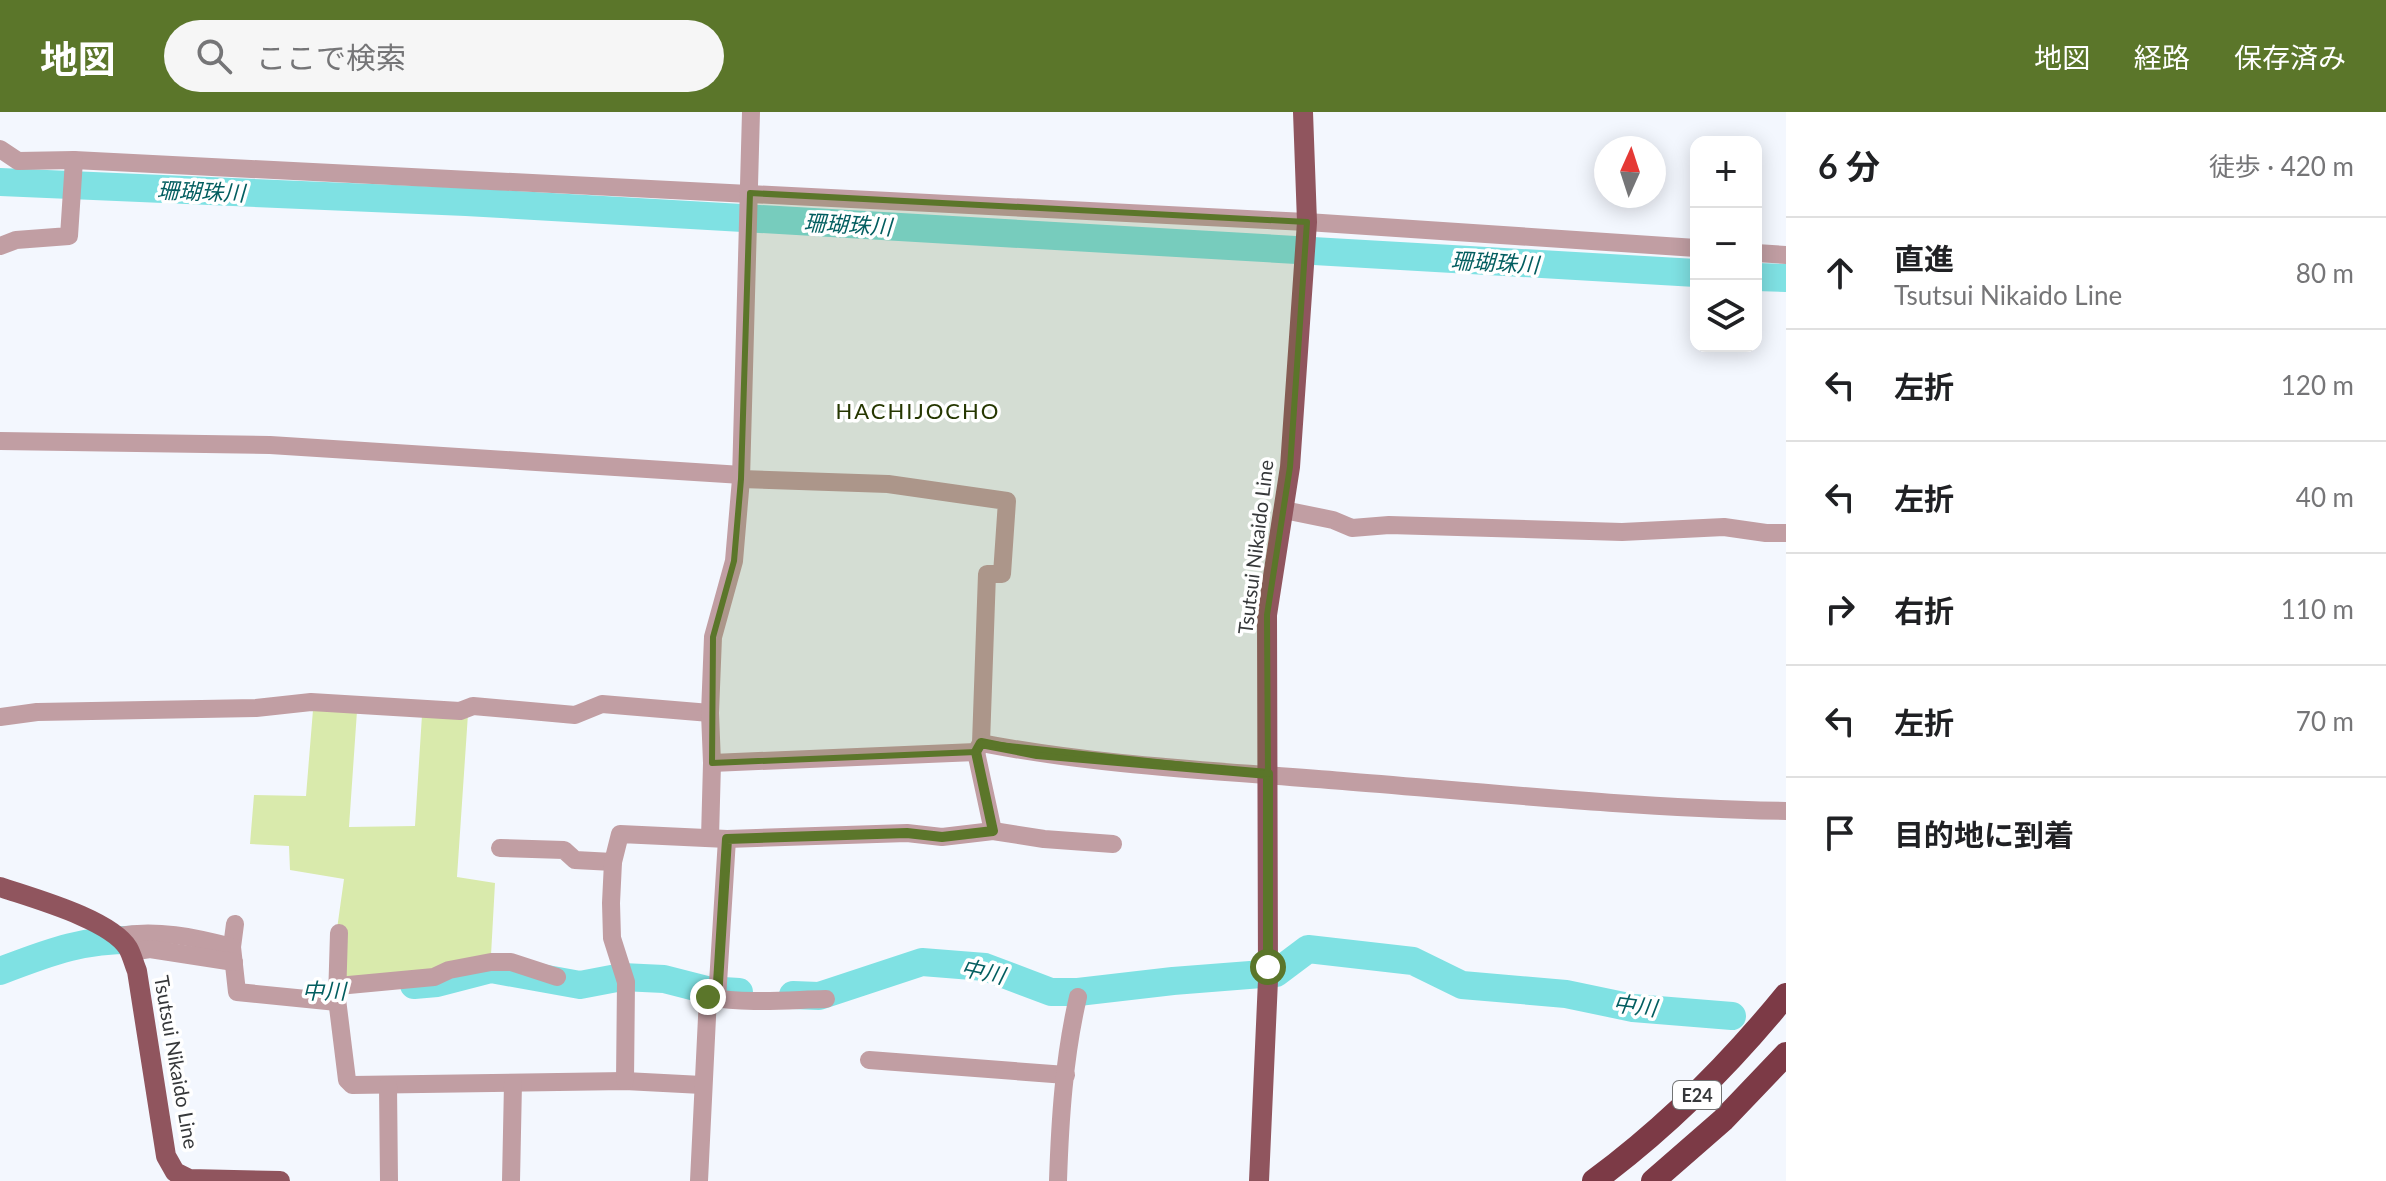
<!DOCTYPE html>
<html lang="ja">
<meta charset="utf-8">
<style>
:root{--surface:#fff;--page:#f6f6f6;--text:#202124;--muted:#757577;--line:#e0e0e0;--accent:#5b762a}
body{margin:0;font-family:Lato,"Noto Sans JP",sans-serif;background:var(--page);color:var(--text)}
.controls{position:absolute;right:24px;top:24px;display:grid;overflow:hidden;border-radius:16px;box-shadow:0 4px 20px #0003}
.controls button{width:72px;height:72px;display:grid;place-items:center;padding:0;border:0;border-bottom:2px solid var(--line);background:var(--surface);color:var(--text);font:40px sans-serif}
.compass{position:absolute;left:1594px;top:24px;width:72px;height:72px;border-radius:50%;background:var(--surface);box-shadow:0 4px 20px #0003;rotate:3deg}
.stop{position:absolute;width:24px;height:24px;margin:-18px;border:6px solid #5b762a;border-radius:50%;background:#fff}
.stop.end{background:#5b762a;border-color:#fff;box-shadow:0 2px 8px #0008}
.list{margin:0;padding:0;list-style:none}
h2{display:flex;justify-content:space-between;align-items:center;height:104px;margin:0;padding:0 32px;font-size:34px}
h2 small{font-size:26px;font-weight:400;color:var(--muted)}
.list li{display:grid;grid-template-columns:52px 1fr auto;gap:24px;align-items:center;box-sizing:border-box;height:112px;padding:0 32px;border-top:2px solid var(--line)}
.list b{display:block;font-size:30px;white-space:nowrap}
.list p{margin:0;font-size:26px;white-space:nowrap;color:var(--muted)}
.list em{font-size:26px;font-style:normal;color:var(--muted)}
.icon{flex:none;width:44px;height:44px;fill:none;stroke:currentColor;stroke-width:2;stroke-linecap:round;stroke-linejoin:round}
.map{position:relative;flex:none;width:1786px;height:1069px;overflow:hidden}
header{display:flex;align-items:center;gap:48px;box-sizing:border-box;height:112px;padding:0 40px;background:var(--accent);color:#fff}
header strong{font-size:38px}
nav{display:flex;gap:44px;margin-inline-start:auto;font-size:28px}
.search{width:560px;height:72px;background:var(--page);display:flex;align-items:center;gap:20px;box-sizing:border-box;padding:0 28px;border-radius:44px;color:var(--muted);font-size:30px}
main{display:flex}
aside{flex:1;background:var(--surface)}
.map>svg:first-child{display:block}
</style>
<header>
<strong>地図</strong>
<div class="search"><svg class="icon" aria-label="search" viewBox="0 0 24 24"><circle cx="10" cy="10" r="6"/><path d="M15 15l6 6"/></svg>ここで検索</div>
<nav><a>地図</a><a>経路</a><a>保存済み</a></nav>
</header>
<main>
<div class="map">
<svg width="1786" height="1069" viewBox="0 0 1786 1069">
<rect width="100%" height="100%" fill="#f3f7fe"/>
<path fill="#d9eaac" d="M313 598 357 599 349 715 415 714 422 603 468 602 457 765 495 771 491 843 420 860 344 866 337 817 344 767 290 758 289 734 250 732 254 683 306 684Z"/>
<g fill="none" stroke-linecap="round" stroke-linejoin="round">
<g stroke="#7fe1e3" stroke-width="28">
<path d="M0 70 466 90 1696 161"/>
<path d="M1756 165 1786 166"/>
<path d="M0 859C52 839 86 826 143 828"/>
<path d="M414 873 437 871 491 857 580 873 622 865 664 867 707 878 739 880"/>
<path d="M793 883 819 884 922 850 985 855 1051 880H1078L1173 869 1276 861 1308 837 1413 849 1462 873 1566 882 1633 896 1732 904"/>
</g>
<g stroke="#c19ea3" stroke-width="18">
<path d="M0 37 18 49 74 48 1307 110 1696 136"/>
<path d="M0 134 16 128 69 124 74 48"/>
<path d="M1756 141 1786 143"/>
<path d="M0 329 270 333 742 363"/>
<path d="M741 367 888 372 1007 389 1002 462H987L981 631"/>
<path d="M1284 398 1333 408 1352 416 1389 413 1622 420 1724 415 1766 421H1786"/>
<path d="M0 605 37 600 256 596 311 590 460 599 473 594 575 603 602 592 710 601"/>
<path d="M976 640 993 719"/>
<path d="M712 651 976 640 981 631C1100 654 1223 659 1343 669 1491 681 1638 696 1786 699"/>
<path d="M710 726 712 651 710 601 713 525 734 449 741 367 751 0"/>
<path d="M500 736 564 738 575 748 613 750"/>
<path d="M235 812 232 835 237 880 337 890"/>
<path d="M339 821 337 887 347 968 352 973 625 969 702 973"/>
<path d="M118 824C156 817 194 825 232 835"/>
<path d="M130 840 150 837 234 850"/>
<path d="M338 874 434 865 449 858 491 850H511L557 865"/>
<path d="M717 887 727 727"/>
<path d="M869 948 1066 963"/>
<path d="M625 969 626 870 612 826 611 791 613 750 620 722 727 727 907 721 942 725 993 719 1044 727 1113 732"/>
<path d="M388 973 389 1069"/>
<path d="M511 1069 513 971"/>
<path d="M699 1069 708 885C747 892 786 888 826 887"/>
<path d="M1058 1069C1060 1008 1064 945 1078 885"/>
</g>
<g stroke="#90555e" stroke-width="20">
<path d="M0 775C32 786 110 807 128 836 132 843 134 852 137 859L166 1044 175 1060 189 1067 280 1069"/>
<path d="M1259 1069 1268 868 1267 503 1290 355 1307 110 1303 0"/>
</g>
<g stroke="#7c3a46" stroke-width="24">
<path d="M1594 1069C1667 1015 1729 953 1786 883"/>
<path d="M1653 1069 1723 1008 1786 942"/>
</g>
</g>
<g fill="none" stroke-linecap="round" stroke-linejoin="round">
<path stroke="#5b762a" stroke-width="10" d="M708 885 717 887 727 727 907 721 942 725 993 719 976 640 981 631 1037 642 1268 662V855"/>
</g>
<path fill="#5b762a" fill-opacity="0.2" stroke="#5b762a" stroke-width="6" stroke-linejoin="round" d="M750 81 1307 110 1290 355 1267 503 1268 662 981 631 976 640 712 651 713 525 734 449 741 367Z"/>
<g text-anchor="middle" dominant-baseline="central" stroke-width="7" stroke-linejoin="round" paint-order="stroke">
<rect fill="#fff" stroke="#727475" stroke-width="2" x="1673" y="969" width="48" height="28" rx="6"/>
<g font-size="18" font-weight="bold" fill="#36383a">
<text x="1697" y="983">E24</text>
</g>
<g font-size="20" fill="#36383a" stroke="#fff">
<text transform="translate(1255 435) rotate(-83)">Tsutsui Nikaido Line</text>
<text transform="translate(177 950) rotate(80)">Tsutsui Nikaido Line</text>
</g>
<g font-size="22" font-style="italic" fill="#035e60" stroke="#fff">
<text transform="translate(201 79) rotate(2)">珊瑚珠川</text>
<text transform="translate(848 112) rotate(3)">珊瑚珠川</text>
<text transform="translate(1495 150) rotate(3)">珊瑚珠川</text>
<text transform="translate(983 859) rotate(12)">中川</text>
<text x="324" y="878">中川</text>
<text transform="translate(1635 893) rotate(7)">中川</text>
</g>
<g font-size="22" letter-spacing="2" fill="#263700" stroke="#fff">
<text x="918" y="298">HACHIJOCHO</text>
</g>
</g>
</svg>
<div class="controls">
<button>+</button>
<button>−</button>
<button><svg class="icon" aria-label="layers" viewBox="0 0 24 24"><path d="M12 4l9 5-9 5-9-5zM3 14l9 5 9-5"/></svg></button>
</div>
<svg class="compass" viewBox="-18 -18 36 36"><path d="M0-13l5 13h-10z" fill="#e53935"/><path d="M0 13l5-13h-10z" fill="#757577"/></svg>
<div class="stop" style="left:1268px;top:855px"></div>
<div class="stop end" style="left:708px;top:885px"></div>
</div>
<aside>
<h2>6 分<small>徒歩 · 420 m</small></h2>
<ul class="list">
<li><svg class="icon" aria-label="ahead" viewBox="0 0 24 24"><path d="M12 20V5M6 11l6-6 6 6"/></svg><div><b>直進</b><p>Tsutsui Nikaido Line</p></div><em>80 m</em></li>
<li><svg class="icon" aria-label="left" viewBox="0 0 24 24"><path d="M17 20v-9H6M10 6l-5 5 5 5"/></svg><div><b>左折</b></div><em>120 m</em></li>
<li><svg class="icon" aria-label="left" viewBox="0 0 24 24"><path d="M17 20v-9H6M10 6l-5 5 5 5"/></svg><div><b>左折</b></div><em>40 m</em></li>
<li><svg class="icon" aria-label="right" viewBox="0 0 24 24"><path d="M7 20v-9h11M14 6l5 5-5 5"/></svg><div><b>右折</b></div><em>110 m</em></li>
<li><svg class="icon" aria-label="left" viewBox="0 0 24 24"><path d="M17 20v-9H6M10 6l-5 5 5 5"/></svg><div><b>左折</b></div><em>70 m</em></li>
<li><svg class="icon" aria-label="arrive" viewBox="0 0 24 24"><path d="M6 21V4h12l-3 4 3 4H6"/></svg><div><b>目的地に到着</b></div></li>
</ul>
</aside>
</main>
